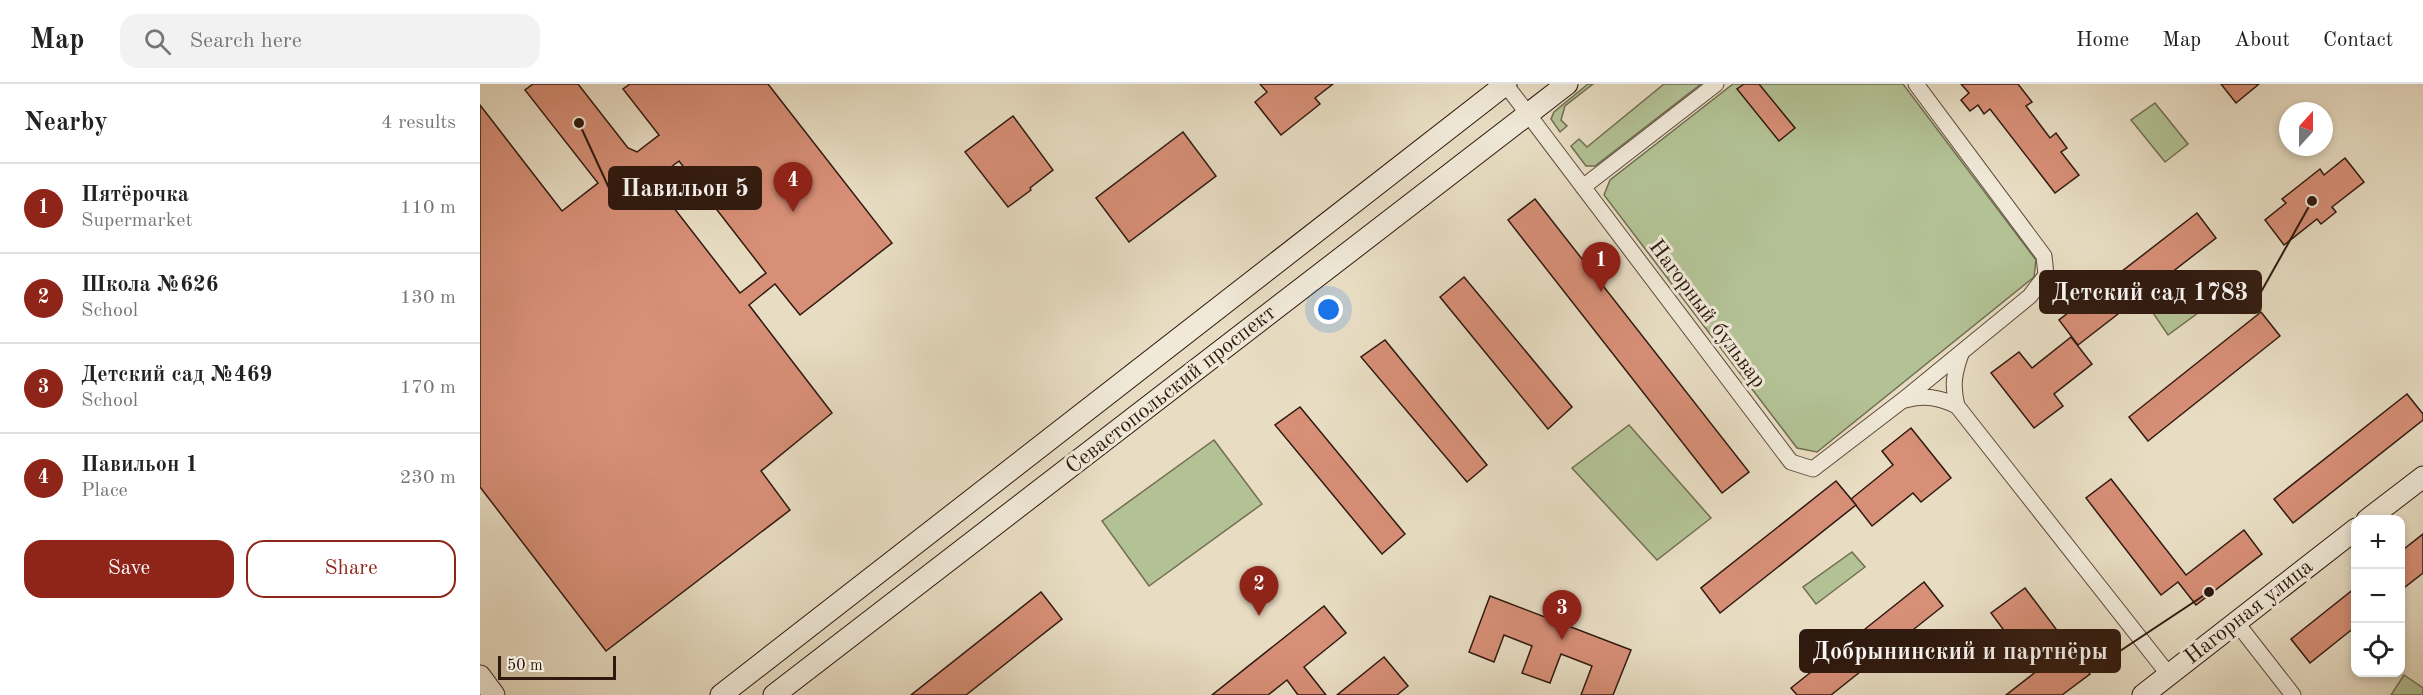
<!DOCTYPE html>
<meta charset="utf-8">
<style>
:root{--surface:#fff;--page:#f2f2f2;--text:#222;--muted:#767676;--line:#e0e0e0;--accent:#8f2418}
body{margin:0;font-family:"Old Standard TT",serif;background:var(--page);color:var(--text)}
.controls{position:absolute;right:18px;bottom:18px;display:grid;overflow:hidden;border-radius:12px;box-shadow:0 3px 9px #0003}
.controls button{width:54px;height:54px;display:grid;place-items:center;padding:0;border:0;border-bottom:2px solid var(--line);background:var(--surface);color:var(--text);font:30px sans-serif}
.compass{position:absolute;left:1799px;top:18px;width:54px;height:54px;border-radius:50%;background:var(--surface);box-shadow:0 3px 9px #0003;rotate:21deg}
.scale{position:absolute;left:18px;bottom:15px;width:118px;box-sizing:border-box;padding-left:6px;border:3px solid #2f190f;border-top:0;font-size:16px;line-height:21px;white-space:nowrap;color:#2f190f;-webkit-text-stroke:4px #f0e9d8;paint-order:stroke}
.you{position:absolute;left:849px;top:226px;width:21px;height:21px;margin:-15px;border:4px solid #fff;border-radius:50%;background:#1a73e8;box-shadow:0 0 0 9px #1a73e833}
.badge{display:grid;place-items:center;width:39px;height:39px;border-radius:50%;background:var(--accent);color:#fff;font-size:20px;font-weight:700}
.pin{position:absolute;translate:-50% -50px;filter:drop-shadow(0 2px 3px #0008)}
.pin::after{content:'';position:absolute;top:32px;width:21px;height:18px;background:inherit;clip-path:polygon(0 0,100% 0,50% 100%)}
.list{margin:0;padding:0;list-style:none}
h2{display:flex;justify-content:space-between;align-items:center;height:78px;margin:0;padding:0 24px;font-size:26px}
h2 small{font-size:20px;font-weight:400;color:var(--muted)}
.list li{display:grid;grid-template-columns:39px 1fr auto;gap:18px;align-items:center;box-sizing:border-box;height:90px;padding:0 24px;border-top:2px solid var(--line)}
.list b{display:block;font-size:22px;white-space:nowrap}
.list p{margin:0;font-size:20px;white-space:nowrap;color:var(--muted)}
.list em{font-size:20px;font-style:normal;color:var(--muted)}
.actions{display:flex;gap:12px;padding:18px 24px}
.actions a{flex:1;padding:14px 0;border:2px solid var(--accent);border-radius:18px;text-align:center;font-size:21px;color:var(--accent)}
.actions .main{background:var(--accent);color:#fff}
.icon{flex:none;width:33px;height:33px;fill:none;stroke:currentColor;stroke-width:2;stroke-linecap:round;stroke-linejoin:round}
.map{position:relative;flex:none;width:1943px;height:611px;overflow:hidden}
header{display:flex;align-items:center;gap:36px;box-sizing:border-box;height:84px;padding:0 30px;background:var(--surface);border-bottom:2px solid var(--line)}
header strong{font-size:28px}
nav{display:flex;gap:33px;margin-inline-start:auto;font-size:21px}
.search{width:420px;height:54px;background:var(--page);display:flex;align-items:center;gap:15px;box-sizing:border-box;padding:0 21px;border-radius:18px;color:var(--muted);font-size:22px}
main{display:flex}
aside{flex:1;background:var(--surface)}
.map>svg:first-child{display:block}
</style>
<header>
<strong>Map</strong>
<div class="search"><svg class="icon" aria-label="search" viewBox="0 0 24 24"><circle cx="10" cy="10" r="6"/><path d="M15 15l6 6"/></svg>Search here</div>
<nav><a>Home</a><a>Map</a><a>About</a><a>Contact</a></nav>
</header>
<main>
<aside>
<h2>Nearby<small>4 results</small></h2>
<ul class="list">
<li><span class="badge">1</span><div><b>Пятёрочка</b><p>Supermarket</p></div><em>110 m</em></li>
<li><span class="badge">2</span><div><b>Школа №626</b><p>School</p></div><em>130 m</em></li>
<li><span class="badge">3</span><div><b>Детский сад №469</b><p>School</p></div><em>170 m</em></li>
<li><span class="badge">4</span><div><b>Павильон 1</b><p>Place</p></div><em>230 m</em></li>
</ul>
<div class="actions"><a class="main">Save</a><a>Share</a></div>
</aside>
<div class="map">
<svg width="1943" height="611" viewBox="0 0 1943 611">
<rect width="100%" height="100%" fill="#e8ddc3"/>
<filter id="stains"><feTurbulence type="fractalNoise" baseFrequency=".00333" numOctaves="4"/><feColorMatrix values="0 0 0 0 .2 0 0 0 0 .09 0 0 0 0 .02 0 0 0 .5 -.17"/></filter>
<radialGradient id="worn" r=".72"><stop offset=".6" stop-color="#630" stop-opacity="0"/><stop offset="1" stop-color="#630" stop-opacity=".3"/></radialGradient>
<g fill="#b3c295" stroke="#716e52" stroke-width="1.5">
<path d="M1108 0H1113L1085 22 1081 36 1087 42 1080 48 1071 35 1074 28Z"/>
<path d="M1184 0H1221L1115 82H1106L1091 62 1099 55 1107 63Z"/>
<path d="M1253 0H1423L1556 176 1554 193 1337 368 1317 364 1124 111 1130 96Z"/>
<path d="M1675 19 1708 60 1685 78 1651 36Z"/>
<path d="M1707 197 1726 223 1688 251 1671 226Z"/>
<path d="M1149 341 1231 434 1177 476 1092 384Z"/>
<path d="M734 356 782 420 669 502 622 437Z"/>
<path d="M1372 468 1385 483 1336 520 1323 503Z"/>
<path d="M1924 591 1943 604V611H1911Z"/>
</g>
<g fill="#d78f77" stroke="#2f190f" stroke-width="1.5" fill-rule="evenodd">
<path d="M53 0H98L148 64 157 68 179 51 143 5 150 0H288L412 159 320 231 295 200 269 221 352 329 281 387 310 426 126 567 0 403V21L82 127 118 99 45 6ZM199 77 286 189 260 209 173 97Z"/>
<path d="M780 0H853L835 14 840 20 801 51 775 18 787 8Z"/>
<path d="M1264 0H1279L1315 44 1299 57 1257 5Z"/>
<path d="M1481 0H1538L1552 18 1546 22 1570 54 1576 49 1587 64 1581 68 1599 91 1575 109 1510 25 1504 30 1498 21 1490 27 1481 16 1489 9Z"/>
<path d="M1741 0H1779L1756 19Z"/>
<path d="M533 32 573 86 550 104 551 106 528 123 485 68Z"/>
<path d="M703 48 736 92 649 158 616 114Z"/>
<path d="M1865 74 1884 98 1852 123 1856 128 1841 140 1837 135 1804 161 1785 136 1806 119 1802 115 1840 85 1844 91Z"/>
<path d="M1055 115 1269 388 1242 409 1028 136Z"/>
<path d="M1717 129 1736 154 1598 261 1579 236Z"/>
<path d="M984 193 1092 323 1068 345 960 213Z"/>
<path d="M1781 228 1800 252 1668 357 1649 333Z"/>
<path d="M1591 253 1612 280 1574 310 1583 322 1554 344 1511 289 1539 268 1552 284Z"/>
<path d="M905 256 1007 381 987 398 881 273Z"/>
<path d="M1927 310 1943 330V336L1813 439 1794 415Z"/>
<path d="M820 323 925 450 902 470 795 341Z"/>
<path d="M1431 344 1471 394 1441 418 1433 409 1392 442 1371 415 1413 381 1402 367Z"/>
<path d="M1631 395 1706 491 1764 446 1782 470 1716 521 1698 498 1681 511 1606 414Z"/>
<path d="M1356 397 1376 421 1240 529 1221 504Z"/>
<path d="M1943 450V489L1920 507V468Z"/>
<path d="M1444 498 1463 522 1351 611H1317L1311 604Z"/>
<path d="M1545 504 1610 590 1582 611H1526L1562 583 1544 559 1537 564 1511 529Z"/>
<path d="M1875 504V543L1830 579 1811 555Z"/>
<path d="M561 508 582 535 486 611H431Z"/>
<path d="M1010 512 1151 566 1133 611H1101L1112 582 1081 570 1070 599 1042 589 1052 562 1024 551 1014 578 989 568Z"/>
<path d="M844 522 866 549 824 583 846 611H818L807 596 788 611H732Z"/>
<path d="M904 573 928 602 917 611H857Z"/>
</g>
<g fill="none" stroke-linecap="round" stroke-linejoin="round">
<g stroke="#5d4a3c" stroke-width="17">
<g id="street">
<path d="M1026 1 1311 378 1333 385 1423 316 1550 212 1566 191 1564 172 1436 0"/>
<path d="M1103 103 1236 0"/>
<path d="M1481 270C1474 289 1472 302 1477 322L1689 591"/>
<path d="M1425 316C1445 311 1459 313 1477 322"/>
<path d="M1756 538 1813 611"/>
</g>
</g>
<g stroke="#2f190f" stroke-width="23">
<g id="secondary">
<path d="M1887 436 1943 393"/>
<path d="M0 592 14 611"/>
<path d="M241 611 1026 0"/>
<path d="M294 611 1087 0"/>
<path d="M1663 611 1876 445"/>
</g>
</g>
<use href="#street" stroke="#f0e9d8" stroke-width="15"/>
<use href="#secondary" stroke="#f0e9d8" stroke-width="21"/>
</g>
<g text-anchor="middle" dominant-baseline="central" stroke-width="6" stroke-linejoin="round" paint-order="stroke">
<g font-size="22" fill="#2f190f" stroke="#f0e9d8">
<text transform="translate(1227 230) rotate(53)">Нагорный бульвар</text>
<text transform="translate(691 306) rotate(-38)">Севастопольский проспект</text>
<text transform="translate(1769 528) rotate(-38)">Нагорная улица</text>
</g>
</g>
<path fill="none" stroke="#2f190f" stroke-width="2" d="M99 39L129 104M1832 117L1781 208M1729 508L1640 567"/>
<g fill="#2f190f" stroke="#f0e9d8" stroke-width="2">
<circle cx="99" cy="39" r="6"/>
<circle cx="1832" cy="117" r="6"/>
<circle cx="1729" cy="508" r="6"/>
</g>
<g fill="#2f190f" stroke="#2f190f" stroke-width="2">
<rect x="129" y="83" width="152" height="42" rx="6"/>
<rect x="1560" y="187" width="221" height="42" rx="6"/>
<rect x="1320" y="546" width="320" height="42" rx="6"/>
</g>
<g font-size="24" text-anchor="middle" font-weight="bold" fill="#fff">
<text x="205" y="112">Павильон 5</text>
<text x="1670" y="216">Детский сад 1783</text>
<text x="1480" y="575">Добрынинский и партнёры</text>
</g>
<rect width="100%" height="100%" filter="url(#stains)"/>
<rect width="100%" height="100%" fill="url(#worn)"/>
</svg>
<div class="controls">
<button>+</button>
<button>−</button>
<button><svg class="icon" aria-label="locate" viewBox="0 0 24 24"><circle cx="12" cy="12" r="6"/><path d="M12 2v4M12 18v4M2 12h4M18 12h4"/></svg></button>
</div>
<svg class="compass" viewBox="-18 -18 36 36"><path d="M0-13l5 13h-10z" fill="#e53935"/><path d="M0 13l5-13h-10z" fill="#767676"/></svg>
<div class="scale">50 m</div>
<div class="you"></div>
<div class="pin badge" style="left:1121px;top:208px">1</div>
<div class="pin badge" style="left:779px;top:532px">2</div>
<div class="pin badge" style="left:1082px;top:556px">3</div>
<div class="pin badge" style="left:313px;top:128px">4</div>
</div>
</main>
